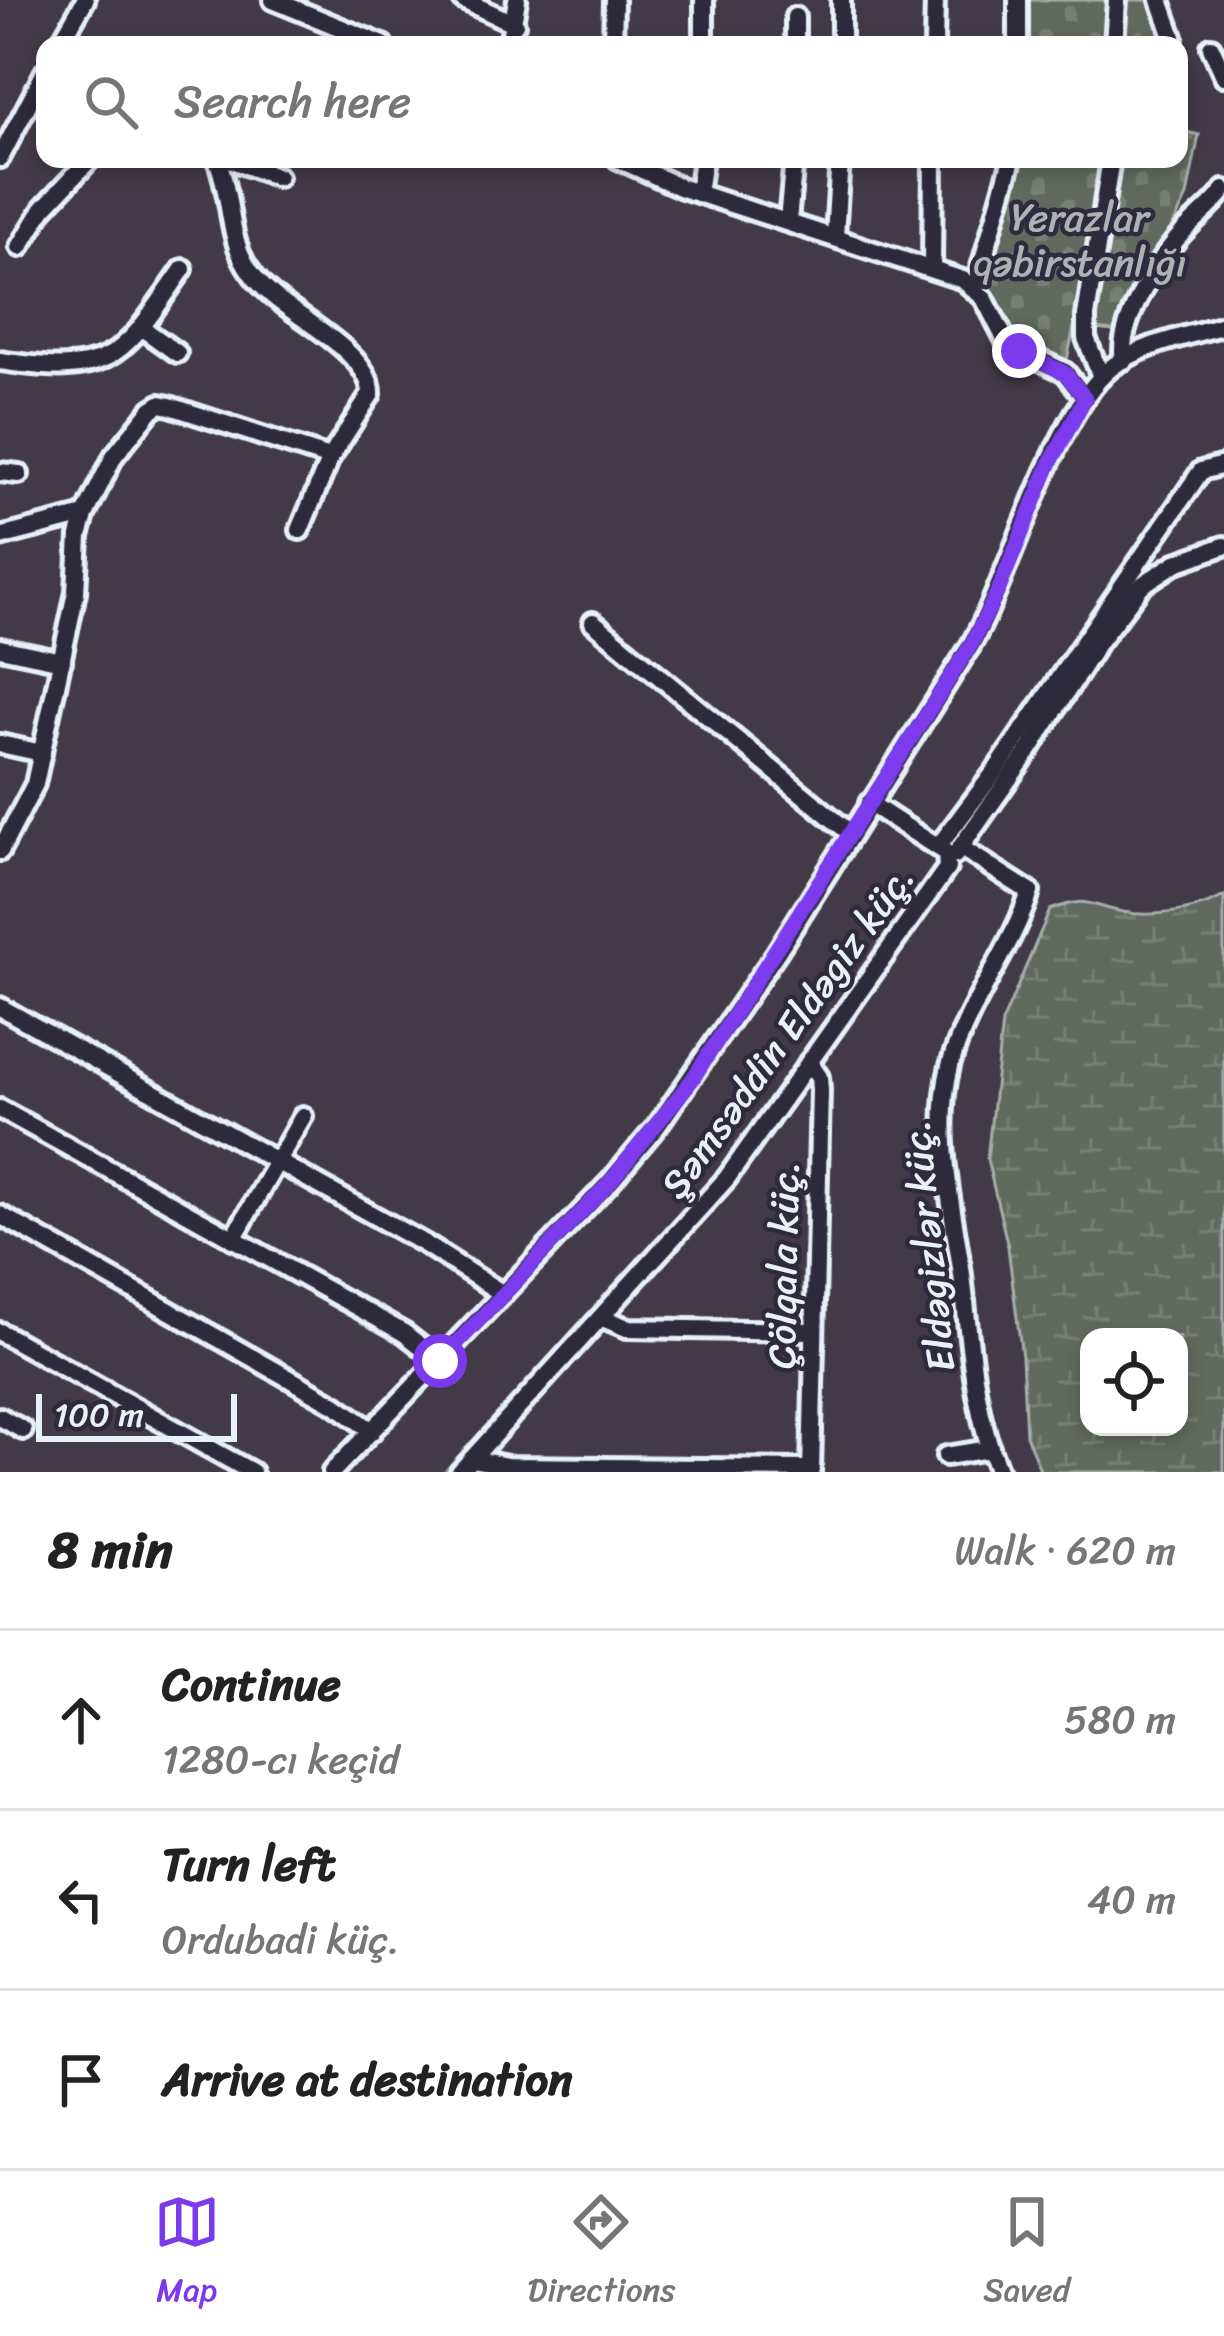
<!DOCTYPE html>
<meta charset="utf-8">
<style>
:root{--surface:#fff;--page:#f6f6f6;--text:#222;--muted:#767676;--line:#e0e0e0;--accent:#7c3aed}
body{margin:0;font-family:Sriracha,sans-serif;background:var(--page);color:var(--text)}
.controls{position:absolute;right:36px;bottom:36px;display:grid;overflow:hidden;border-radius:24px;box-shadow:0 6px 18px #0003}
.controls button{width:108px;height:108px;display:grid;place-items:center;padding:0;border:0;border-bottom:3px solid var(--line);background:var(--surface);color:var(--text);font:60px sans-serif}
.scale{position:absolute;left:36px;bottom:30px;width:201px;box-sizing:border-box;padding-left:12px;border:6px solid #e8f1f8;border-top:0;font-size:33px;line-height:42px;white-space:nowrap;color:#e8f1f8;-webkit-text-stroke:9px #2f2a3d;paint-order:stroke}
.stop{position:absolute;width:36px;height:36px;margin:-27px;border:9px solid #7c3aed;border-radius:50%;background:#fff}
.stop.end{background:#7c3aed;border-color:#fff;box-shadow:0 3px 12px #0008}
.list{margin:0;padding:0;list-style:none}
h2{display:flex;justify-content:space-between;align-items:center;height:156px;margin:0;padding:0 48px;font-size:51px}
h2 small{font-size:39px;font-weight:400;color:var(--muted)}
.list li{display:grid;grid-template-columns:78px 1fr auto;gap:36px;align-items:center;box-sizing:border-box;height:180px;padding:0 48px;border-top:3px solid var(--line)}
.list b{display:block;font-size:45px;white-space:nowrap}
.list p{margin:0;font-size:39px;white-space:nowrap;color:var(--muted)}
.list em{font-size:39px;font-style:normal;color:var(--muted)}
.icon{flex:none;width:66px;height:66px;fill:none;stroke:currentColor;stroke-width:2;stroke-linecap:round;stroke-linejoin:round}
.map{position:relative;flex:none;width:1224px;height:1472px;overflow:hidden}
.search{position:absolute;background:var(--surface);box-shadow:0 6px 18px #0003;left:36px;right:36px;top:36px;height:132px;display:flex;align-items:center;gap:30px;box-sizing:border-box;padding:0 42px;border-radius:24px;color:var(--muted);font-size:45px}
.sheet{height:696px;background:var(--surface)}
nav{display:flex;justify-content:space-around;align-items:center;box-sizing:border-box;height:168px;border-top:3px solid var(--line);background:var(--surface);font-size:33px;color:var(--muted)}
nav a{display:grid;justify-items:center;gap:6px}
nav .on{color:var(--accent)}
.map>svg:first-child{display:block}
</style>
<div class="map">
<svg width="1224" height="1472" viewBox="0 0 1224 1472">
<defs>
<pattern id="wetland-marsh" width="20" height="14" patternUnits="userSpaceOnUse" patternTransform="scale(3)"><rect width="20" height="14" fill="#626a5e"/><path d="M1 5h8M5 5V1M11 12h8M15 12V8" fill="none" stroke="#788076"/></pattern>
<pattern id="cemetery-stones" width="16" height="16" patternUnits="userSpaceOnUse" patternTransform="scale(3)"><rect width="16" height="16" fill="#626a5e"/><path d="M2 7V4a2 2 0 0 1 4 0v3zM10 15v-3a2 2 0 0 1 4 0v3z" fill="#788076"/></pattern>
</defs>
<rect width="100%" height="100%" fill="#433a47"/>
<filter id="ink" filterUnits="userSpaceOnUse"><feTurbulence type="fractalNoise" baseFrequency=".00833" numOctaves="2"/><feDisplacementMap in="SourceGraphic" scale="24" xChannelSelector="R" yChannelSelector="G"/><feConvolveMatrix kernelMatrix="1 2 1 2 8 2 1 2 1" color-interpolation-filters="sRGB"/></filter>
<g filter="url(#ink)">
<path fill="url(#wetland-marsh)" stroke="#a5aeab" stroke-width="3" fill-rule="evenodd" d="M1224 896V1472H1041L1026 1435 1022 1357 1008 1247 987 1159 1002 1023 1050 910C1090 895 1085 905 1123 912 1154 918 1198 911 1224 896ZM1089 1337H1179V1427H1089Z"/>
<g fill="url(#cemetery-stones)" stroke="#a5aeab" stroke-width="3">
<path d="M1026 0H1155L1166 45H1025Z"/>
<path d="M1179 114H1182V131L1199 135 1187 196 1122 332 1074 327 1067 360 1007 335 988 284 1020 159H1179Z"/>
</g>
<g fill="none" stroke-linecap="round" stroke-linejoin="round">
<g stroke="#899ba8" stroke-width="4.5">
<path d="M950 845 964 826"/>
<path d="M843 1001 939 861"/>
<path d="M445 1472 633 1270"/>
</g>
<g stroke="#e8f1f8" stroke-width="26">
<g id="minor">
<path d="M273 0 383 45"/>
<path d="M463 0 515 24"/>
<path d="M1018 0V45"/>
<path d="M1160 0 1173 37"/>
<path d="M59 45 85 0"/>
<path d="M509 45 517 0"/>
<path d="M613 45 614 0"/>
<path d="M704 45V0"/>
<path d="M795 45V17"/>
<path d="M841 45V0"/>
<path d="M934 45 935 0"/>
<path d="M1114 45 1117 0"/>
<path d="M1211 47 1224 76"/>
<path d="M0 158 45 72"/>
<path d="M217 159C238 213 221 252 273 296 300 319 372 356 371 394L330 458 300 530"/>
<path d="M229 159 278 177"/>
<path d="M618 159 682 188 963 280 984 298 1008 345 1065 372 1085 398"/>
<path d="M698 193 703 159"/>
<path d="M788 221 794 159"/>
<path d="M835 236 840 159"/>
<path d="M20 247 43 209 90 159"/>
<path d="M932 268 933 159"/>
<path d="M975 288 1012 159"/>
<path d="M142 328 177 353"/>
<path d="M1124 360C1116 324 1160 257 1184 231 1197 217 1213 206 1224 190"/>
<path d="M0 361C115 378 121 357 183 269"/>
<path d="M1101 377 1086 338V316L1111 159"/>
<path d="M0 472 19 474"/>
<path d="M0 537 85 515"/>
<path d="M593 622 850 833"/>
<path d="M0 648 62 661"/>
<path d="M0 744 42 753"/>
<path d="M938 847 996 770 1201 471 1224 465"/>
<path d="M963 849 1030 892C1010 953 967 1004 950 1066 933 1133 953 1208 962 1275 970 1341 973 1410 999 1472"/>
<path d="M0 851 35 784 76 592 79 536 85 515 114 456 152 409 160 404 170 406 330 458"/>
<path d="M955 855 1028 752 1099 641 1142 585 1176 563 1224 546"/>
<path d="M0 1007 423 1243 503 1294"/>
<path d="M809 1062 819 1077 820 1090 811 1472"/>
<path d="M0 1109 404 1333 440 1361"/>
<path d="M0 1215 336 1405 372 1431"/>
<path d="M233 1239 303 1116"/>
<path d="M603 1318 627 1328 814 1331"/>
<path d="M0 1332 252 1472"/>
<path d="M0 1417 23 1430"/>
<path d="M946 1456 989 1449"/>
<path d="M472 1459 507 1466 811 1469"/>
<path d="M332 1472 610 1182 658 1125 777 952 971 645C1011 575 1054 412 1112 367 1142 344 1188 336 1224 325"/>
<path d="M460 1472 727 1178 947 868 946 853 869 803"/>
</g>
</g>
<use href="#minor" stroke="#2f2a3d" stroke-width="16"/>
</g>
</g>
<g fill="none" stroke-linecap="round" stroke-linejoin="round" filter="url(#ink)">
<path stroke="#7c3aed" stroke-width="15" d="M440 1361 610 1182 692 1080 971 645 999 589 1050 464 1085 398 1065 373 1019 351"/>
</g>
<g text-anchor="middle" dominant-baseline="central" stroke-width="9" stroke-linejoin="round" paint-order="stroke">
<g font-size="39" fill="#acb4b3" stroke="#2f2a3d">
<text x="1080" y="217">Yerazlar<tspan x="1080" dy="45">qəbirstanlığı</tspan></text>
</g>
<g font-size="39" fill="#e8f1f8" stroke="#2f2a3d">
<text transform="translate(787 1031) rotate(-54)">Şəmsəddin Eldəgiz küç.</text>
<text transform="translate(928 1246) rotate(-96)">Eldəgizlər küç.</text>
<text transform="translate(783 1265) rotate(-89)">Çölqala küç.</text>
</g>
</g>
</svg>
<div class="controls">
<button><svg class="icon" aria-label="locate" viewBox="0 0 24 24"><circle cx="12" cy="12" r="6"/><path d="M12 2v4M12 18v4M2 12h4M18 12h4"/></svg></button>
</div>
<div class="scale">100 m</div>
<div class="stop" style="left:440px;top:1361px"></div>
<div class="stop end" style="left:1019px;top:351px"></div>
<div class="search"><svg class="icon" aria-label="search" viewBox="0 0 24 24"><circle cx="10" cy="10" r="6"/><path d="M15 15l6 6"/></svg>Search here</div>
</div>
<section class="sheet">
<h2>8 min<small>Walk · 620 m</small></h2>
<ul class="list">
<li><svg class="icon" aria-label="ahead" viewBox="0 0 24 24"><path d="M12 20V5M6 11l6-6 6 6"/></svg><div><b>Continue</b><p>1280-cı keçid</p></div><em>580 m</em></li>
<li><svg class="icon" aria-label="left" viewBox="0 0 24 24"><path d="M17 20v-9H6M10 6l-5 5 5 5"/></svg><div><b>Turn left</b><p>Ordubadi küç.</p></div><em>40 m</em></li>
<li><svg class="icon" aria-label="arrive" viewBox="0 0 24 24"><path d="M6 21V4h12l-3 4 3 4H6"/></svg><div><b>Arrive at destination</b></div></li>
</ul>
</section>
<nav>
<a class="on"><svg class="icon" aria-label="map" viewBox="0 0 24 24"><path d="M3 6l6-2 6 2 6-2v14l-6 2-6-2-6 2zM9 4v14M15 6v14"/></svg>Map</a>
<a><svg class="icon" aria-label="directions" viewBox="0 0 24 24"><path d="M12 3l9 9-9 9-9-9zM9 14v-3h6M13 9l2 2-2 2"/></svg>Directions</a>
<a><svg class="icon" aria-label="saved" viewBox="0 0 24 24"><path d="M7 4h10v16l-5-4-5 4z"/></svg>Saved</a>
</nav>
